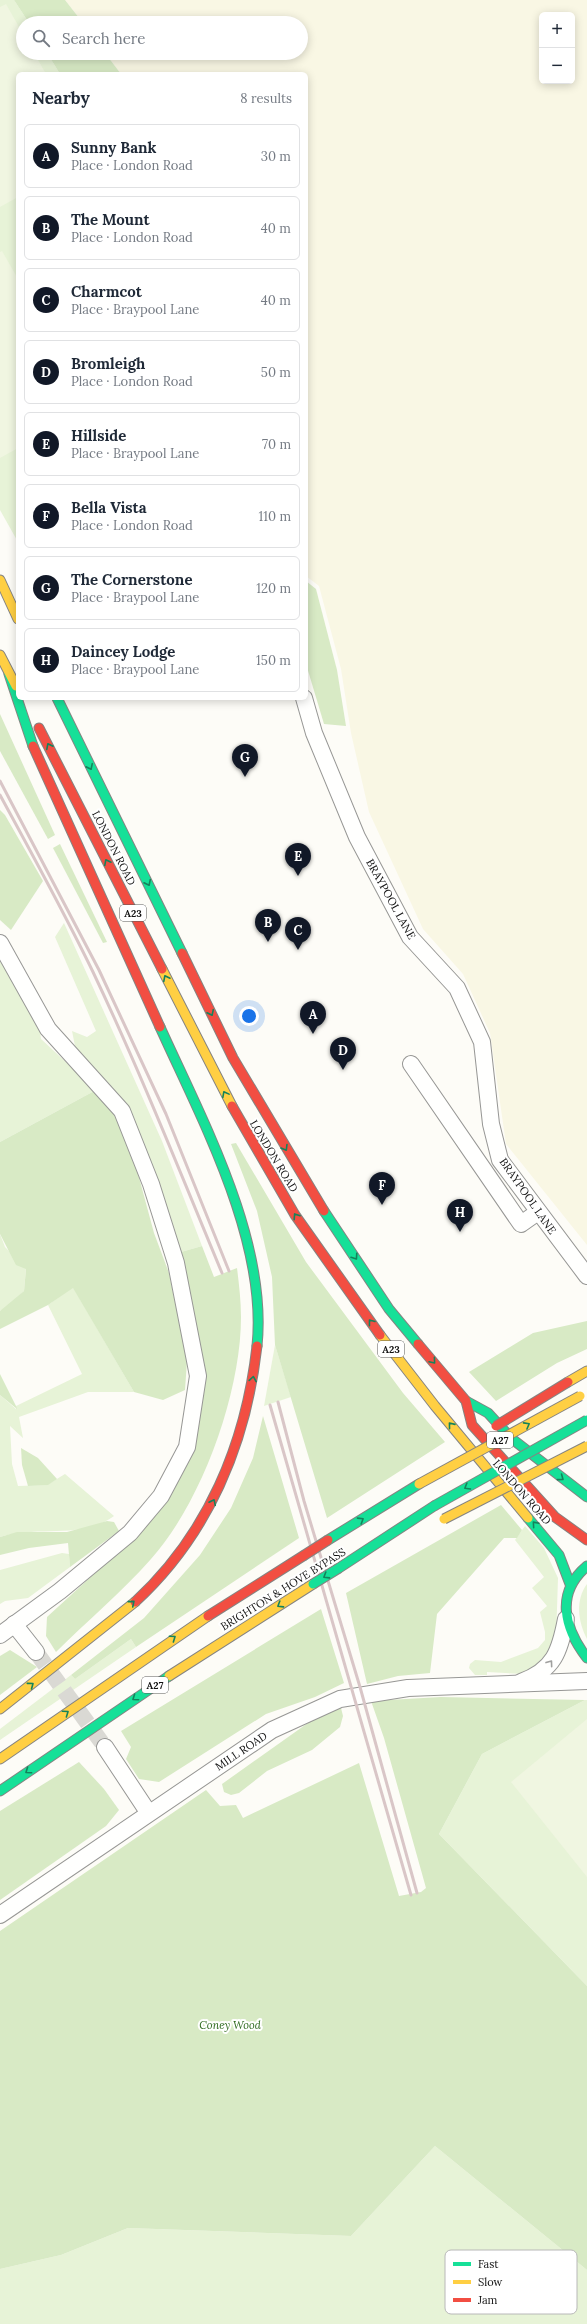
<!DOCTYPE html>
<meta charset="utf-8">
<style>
:root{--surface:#fff;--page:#f2f2f3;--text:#1f2937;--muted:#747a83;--line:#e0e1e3;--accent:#111827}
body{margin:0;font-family:Lora,serif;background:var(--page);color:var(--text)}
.controls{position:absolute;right:12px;top:12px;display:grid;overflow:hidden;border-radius:6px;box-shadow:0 2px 10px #0003}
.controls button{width:36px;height:36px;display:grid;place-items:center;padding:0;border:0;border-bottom:1px solid var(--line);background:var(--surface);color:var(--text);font:20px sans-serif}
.you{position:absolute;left:249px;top:1016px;width:14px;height:14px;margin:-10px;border:3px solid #fff;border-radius:50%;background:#1a73e8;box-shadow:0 0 0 6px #1a73e833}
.badge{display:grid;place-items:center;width:26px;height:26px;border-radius:50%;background:var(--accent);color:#fff;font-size:13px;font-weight:700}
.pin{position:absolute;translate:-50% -33px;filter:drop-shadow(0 1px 2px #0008)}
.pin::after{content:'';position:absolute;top:21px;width:14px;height:12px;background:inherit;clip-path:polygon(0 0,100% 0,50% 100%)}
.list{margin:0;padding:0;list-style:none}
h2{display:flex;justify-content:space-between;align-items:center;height:52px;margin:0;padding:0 16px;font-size:17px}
h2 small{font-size:13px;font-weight:400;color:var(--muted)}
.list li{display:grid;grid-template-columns:26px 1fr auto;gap:12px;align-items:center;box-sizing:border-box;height:64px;margin:0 8px 8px;padding:0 8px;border:1px solid var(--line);border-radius:6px}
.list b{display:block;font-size:15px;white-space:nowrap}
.list p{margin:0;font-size:13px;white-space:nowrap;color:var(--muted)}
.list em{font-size:13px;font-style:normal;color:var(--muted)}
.icon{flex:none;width:22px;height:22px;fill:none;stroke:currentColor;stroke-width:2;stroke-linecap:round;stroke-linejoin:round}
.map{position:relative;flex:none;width:587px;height:2324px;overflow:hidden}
.search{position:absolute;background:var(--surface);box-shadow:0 2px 10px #0003;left:16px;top:16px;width:292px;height:44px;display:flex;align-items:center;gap:10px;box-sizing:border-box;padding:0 14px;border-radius:22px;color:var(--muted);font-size:15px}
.panel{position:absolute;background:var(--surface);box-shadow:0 2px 10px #0003;left:16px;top:72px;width:292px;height:628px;border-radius:6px}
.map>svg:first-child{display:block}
</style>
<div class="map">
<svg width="587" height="2324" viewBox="0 0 587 2324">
<rect width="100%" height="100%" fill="#fdfcf7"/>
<path fill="#f9f7e4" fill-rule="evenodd" d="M65 0H587V1245L506 1144 490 1033 463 974 423 929 369 812 351 733 341 669 319 586 306 576V74H121L105 53H301V23H83ZM542 15H572V81H542Z"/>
<g fill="#e7f3d7">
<path d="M0 0H14L29 23H23V53H47L60 74H18V542L0 510Z"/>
<path d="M64 923 162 1141 202 1246 181 1252 165 1202 155 1177 75 1046 72 1031 87 1037 96 1031 55 937Z"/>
<path d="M0 954 40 1031 41 1039 96 1090 0 1142Z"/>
<path d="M0 1234 5 1247 26 1268 24 1291 6 1308 0 1311Z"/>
<path d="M73 1287 134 1392H88L19 1417 23 1438 10 1426 12 1464 18 1486 47 1485 65 1474 114 1516C81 1540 37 1525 0 1537V1395L16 1409V1406L82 1374 48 1305Z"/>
<path d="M275 1345 291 1397 264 1406Z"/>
<path d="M525 1526 544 1548 558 1578 556 1640 546 1662 523 1674 487 1672V1675H475L469 1668 470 1664 475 1660 501 1662 538 1648 545 1640V1632L540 1612 547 1606 532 1588 544 1577 515 1540Z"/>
<path d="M62 1553 69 1554 70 1567 28 1598 5 1601 0 1604V1570Z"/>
<path d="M587 1584V1639C578 1622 575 1600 587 1584Z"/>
<path d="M131 1639 136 1647 0 1740V1729L71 1675 75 1679Z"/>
<path d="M585 1700H587V1986L439 1834 482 1754Z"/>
<path d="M435 2146 587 2270V2324H0V2269L61 2255 128 2228 351 2236Z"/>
</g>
<g fill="#d8eac5">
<path d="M14 0H65L83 23H29Z"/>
<path d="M47 53H105L121 74H60Z"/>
<path d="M306 581 316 589 337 670 346 726 324 724 306 664Z"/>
<path d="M0 714 55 835 48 839 0 751Z"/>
<path d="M0 810 5 815 43 881 11 930 0 920Z"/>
<path d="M60 844 107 942 103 943 53 848Z"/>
<path d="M96 1090 117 1116 130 1144 154 1233 169 1273 187 1361 185 1390 163 1400 134 1392 73 1288 48 1305 0 1329V1311L24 1291 26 1269 16 1265 0 1234V1142Z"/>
<path d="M236 1143 306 1262 403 1393 445 1442 327 1518 275 1345 272 1277 257 1211 231 1144Z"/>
<path d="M202 1246 214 1277 237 1268C239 1284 241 1301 241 1317 241 1393 202 1502 151 1559 122 1592 87 1621 56 1652L46 1636 47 1617 142 1530 171 1491 203 1375 181 1252Z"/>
<path d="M587 1321V1349L557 1363 496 1401 469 1372 533 1333Z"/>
<path d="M0 1374 16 1406 17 1409 0 1395Z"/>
<path d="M263 1416 299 1538 136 1647 131 1639 75 1679 71 1675 144 1618 200 1555 231 1508 253 1458Z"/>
<path d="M21 1448 38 1458 57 1479 48 1485 28 1486 22 1465Z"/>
<path d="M501 1505 522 1530 517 1538H504L437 1614 430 1673 398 1676 367 1684 346 1593Z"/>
<path d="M107 1521 114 1522 119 1531 70 1567 68 1543 29 1548 0 1555V1537L17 1532H67Z"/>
<path d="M321 1609 344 1683 315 1697 266 1714 159 1782 139 1779 126 1759 131 1747 121 1731Z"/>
<path d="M10 1650 37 1667 0 1695V1656Z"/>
<path d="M441 1697 585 1700 482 1754 439 1834 587 1986V2270L435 2146 351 2236 128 2228 61 2255 0 2269V1931L206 1790 220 1806 236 1805 243 1818 359 1763 399 1896 421 1892 426 1888 384 1738 371 1701Z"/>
<path d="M336 1706 341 1708 343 1716 340 1727 312 1750 267 1771 239 1793 231 1795 224 1792 222 1784 322 1713Z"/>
<path d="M79 1762 104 1789 119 1810 106 1826 0 1900V1811Z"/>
</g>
<g fill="#f0f6e1">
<path d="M6 4 23 34V53H34L46 74H18V197L0 207V7Z"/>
<path d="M2 251 18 279V448L0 458V252Z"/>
<path d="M587 1719V1877L511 1782Z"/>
</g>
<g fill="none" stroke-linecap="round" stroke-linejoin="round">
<path stroke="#dad9d4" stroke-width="16" stroke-dasharray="16 8" stroke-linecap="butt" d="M36 1652 105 1747"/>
<g stroke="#979795" stroke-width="18">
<g id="street">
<path d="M304 698 314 733 357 837 410 937 457 988 482 1042 491 1124 500 1160 587 1276"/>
<path d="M0 943 48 1029 122 1111 151 1184 176 1263 198 1376 187 1447 161 1496 130 1533 60 1591 0 1635"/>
<path d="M411 1064 521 1224 538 1212"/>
<path d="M14 1624 36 1652"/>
<path d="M521 1682C554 1670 560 1651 566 1619"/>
<path d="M105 1747 148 1812"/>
<path d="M0 1915 272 1730 340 1699 408 1688 587 1681"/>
</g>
</g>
<g stroke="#858482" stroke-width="11">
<g id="fast">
<path d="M9 674 33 746"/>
<path d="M57 698 182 953"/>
<path d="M160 1027C202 1120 268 1241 257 1346"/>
<path d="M324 1211 389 1309 418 1344"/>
<path d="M466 1401 488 1413 511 1438 587 1497"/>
<path d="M528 1518 559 1555 570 1584"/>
<path d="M328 1540 419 1484"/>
<path d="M587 1566C555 1593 564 1628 587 1658"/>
<path d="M339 1568 434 1506"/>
<path d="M0 1791 169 1676"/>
</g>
</g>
<g stroke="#858482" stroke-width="11">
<g id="slow">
<path d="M0 580 18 619"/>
<path d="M0 655 16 686"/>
<path d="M162 969 232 1106"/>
<path d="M380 1335 435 1406 528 1518"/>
<path d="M568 1382 587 1371"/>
<path d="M169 1676 313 1584"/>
<path d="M0 1709 135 1602"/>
<path d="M0 1759 208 1616"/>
</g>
</g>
<g stroke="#858482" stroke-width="11">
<g id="jam">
<path d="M39 728 162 969"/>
<path d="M33 746 160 1027"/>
<path d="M182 953 233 1058 324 1211"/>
<path d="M232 1106 295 1215 380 1335"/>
<path d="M418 1344 466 1401 472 1425 555 1517 587 1540"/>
<path d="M135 1602C208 1535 246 1444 257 1346"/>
<path d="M208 1616 303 1556"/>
</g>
</g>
<use href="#street" stroke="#fffffe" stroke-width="16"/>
<use href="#fast" stroke="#16e098" stroke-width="9"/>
<use href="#slow" stroke="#ffcf43" stroke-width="9"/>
<use href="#jam" stroke="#f24e42" stroke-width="9"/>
<g stroke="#d9c6c7" stroke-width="3">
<path d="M0 781 99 970 166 1114 229 1271"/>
<path d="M0 795C32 854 64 912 93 972 140 1071 180 1172 222 1273"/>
<path d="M278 1402 304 1501 360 1687 417 1893"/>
<path d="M270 1405 411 1895"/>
</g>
<g stroke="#858482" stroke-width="11" stroke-linecap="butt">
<g id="fast-bridge">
<path d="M434 1506 587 1420"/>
<path d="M313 1584 339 1568"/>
</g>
</g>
<g stroke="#858482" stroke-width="11" stroke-linecap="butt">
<g id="slow-bridge">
<path d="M419 1484 580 1396"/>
<path d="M444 1519 587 1446"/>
</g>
</g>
<g stroke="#858482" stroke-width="11" stroke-linecap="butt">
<g id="jam-bridge">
<path d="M496 1426 568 1382"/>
<path d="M303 1556 328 1540"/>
</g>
</g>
<use href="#fast-bridge" stroke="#16e098" stroke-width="9"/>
<use href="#slow-bridge" stroke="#ffcf43" stroke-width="9"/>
<use href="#jam-bridge" stroke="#f24e42" stroke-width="9"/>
</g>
<defs><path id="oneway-chevron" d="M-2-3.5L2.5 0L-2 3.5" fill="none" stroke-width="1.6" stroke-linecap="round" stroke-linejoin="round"/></defs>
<g stroke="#14835b">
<use href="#oneway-chevron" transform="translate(49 746) rotate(-117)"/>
<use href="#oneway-chevron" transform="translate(90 767) rotate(64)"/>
<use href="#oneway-chevron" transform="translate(107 862) rotate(-117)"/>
<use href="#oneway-chevron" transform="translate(148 883) rotate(64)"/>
<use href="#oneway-chevron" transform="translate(166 978) rotate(-117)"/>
<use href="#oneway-chevron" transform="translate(211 1013) rotate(64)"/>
<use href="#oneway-chevron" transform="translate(225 1094) rotate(-118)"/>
<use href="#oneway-chevron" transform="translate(285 1148) rotate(59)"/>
<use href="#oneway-chevron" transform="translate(296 1216) rotate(-123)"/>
<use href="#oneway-chevron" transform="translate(355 1257) rotate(56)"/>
<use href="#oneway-chevron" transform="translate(371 1322) rotate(-128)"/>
<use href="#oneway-chevron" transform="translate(433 1361) rotate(50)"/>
<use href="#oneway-chevron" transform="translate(253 1379) rotate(-81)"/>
<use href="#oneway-chevron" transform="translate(451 1425) rotate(-129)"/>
<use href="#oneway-chevron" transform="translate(527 1425) rotate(-29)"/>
<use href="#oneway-chevron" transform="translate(561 1478) rotate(37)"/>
<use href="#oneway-chevron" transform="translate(467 1487) rotate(149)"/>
<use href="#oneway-chevron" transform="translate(213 1502) rotate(-64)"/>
<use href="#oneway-chevron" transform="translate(361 1520) rotate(-32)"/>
<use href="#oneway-chevron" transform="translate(535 1524) rotate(-131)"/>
<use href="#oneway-chevron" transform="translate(326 1576) rotate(148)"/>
<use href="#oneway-chevron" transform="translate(132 1603) rotate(-40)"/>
<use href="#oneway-chevron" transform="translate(280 1605) rotate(148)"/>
<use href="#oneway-chevron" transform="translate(173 1638) rotate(-35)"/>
<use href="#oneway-chevron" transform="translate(31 1685) rotate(-37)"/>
<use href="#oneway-chevron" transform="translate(135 1698) rotate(145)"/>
<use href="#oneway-chevron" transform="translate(66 1713) rotate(-35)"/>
<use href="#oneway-chevron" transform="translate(28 1771) rotate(145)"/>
</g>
<use stroke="#a0a09f" href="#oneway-chevron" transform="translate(550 1663) rotate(-54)"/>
<g text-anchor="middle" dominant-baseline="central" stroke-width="4" stroke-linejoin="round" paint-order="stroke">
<g fill="#fff" stroke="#585858" stroke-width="1">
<rect x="120" y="905" width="26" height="16" rx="3"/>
<rect x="378" y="1341" width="26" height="16" rx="3"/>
<rect x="487" y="1432" width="26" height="16" rx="3"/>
<rect x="142" y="1677" width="26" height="16" rx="3"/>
</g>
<g font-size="10" font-weight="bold" fill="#111">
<text x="133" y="913">A23</text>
<text x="391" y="1349">A23</text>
<text x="500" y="1440">A27</text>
<text x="155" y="1685">A27</text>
</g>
<g font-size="11" fill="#111" stroke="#fff">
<text transform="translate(114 848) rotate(63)">LONDON ROAD</text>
<text transform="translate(391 899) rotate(61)">BRAYPOOL LANE</text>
<text transform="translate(274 1156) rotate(59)">LONDON ROAD</text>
<text transform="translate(528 1196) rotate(55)">BRAYPOOL LANE</text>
<text transform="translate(522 1492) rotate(49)">LONDON ROAD</text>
<text transform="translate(283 1589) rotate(-32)">BRIGHTON &amp; HOVE BYPASS</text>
<text transform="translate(241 1751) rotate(-34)">MILL ROAD</text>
</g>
<g font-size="11" font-style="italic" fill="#2f6b1f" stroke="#fff">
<text x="230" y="2025">Coney Wood</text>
</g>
</g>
<rect x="445" y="2250" width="132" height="64" rx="6" fill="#fff" stroke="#b8b8b8" stroke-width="1"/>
<rect x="453" y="2262" width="18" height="4" fill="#16e098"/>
<rect x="453" y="2280" width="18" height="4" fill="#ffcf43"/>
<rect x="453" y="2298" width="18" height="4" fill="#f24e42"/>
<g font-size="11" fill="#111">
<text x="478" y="2268">Fast</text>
<text x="478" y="2286">Slow</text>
<text x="478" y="2304">Jam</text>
</g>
</svg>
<div class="controls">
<button>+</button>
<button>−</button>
</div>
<div class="you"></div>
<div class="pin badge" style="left:313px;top:1034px">A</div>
<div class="pin badge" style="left:268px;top:942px">B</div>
<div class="pin badge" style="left:298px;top:950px">C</div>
<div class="pin badge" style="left:343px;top:1070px">D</div>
<div class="pin badge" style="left:298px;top:876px">E</div>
<div class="pin badge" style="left:382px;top:1205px">F</div>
<div class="pin badge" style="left:245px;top:777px">G</div>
<div class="pin badge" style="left:460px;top:1232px">H</div>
<div class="search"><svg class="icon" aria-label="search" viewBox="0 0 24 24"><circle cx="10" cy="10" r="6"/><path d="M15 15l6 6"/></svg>Search here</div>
<section class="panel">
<h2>Nearby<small>8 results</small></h2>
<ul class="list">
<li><span class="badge">A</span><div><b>Sunny Bank</b><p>Place · London Road</p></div><em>30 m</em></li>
<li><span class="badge">B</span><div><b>The Mount</b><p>Place · London Road</p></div><em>40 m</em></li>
<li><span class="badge">C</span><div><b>Charmcot</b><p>Place · Braypool Lane</p></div><em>40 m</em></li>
<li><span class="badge">D</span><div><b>Bromleigh</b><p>Place · London Road</p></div><em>50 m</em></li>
<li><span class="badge">E</span><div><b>Hillside</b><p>Place · Braypool Lane</p></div><em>70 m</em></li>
<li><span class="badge">F</span><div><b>Bella Vista</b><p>Place · London Road</p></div><em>110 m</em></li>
<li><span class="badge">G</span><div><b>The Cornerstone</b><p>Place · Braypool Lane</p></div><em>120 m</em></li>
<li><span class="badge">H</span><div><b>Daincey Lodge</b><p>Place · Braypool Lane</p></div><em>150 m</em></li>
</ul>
</section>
</div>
